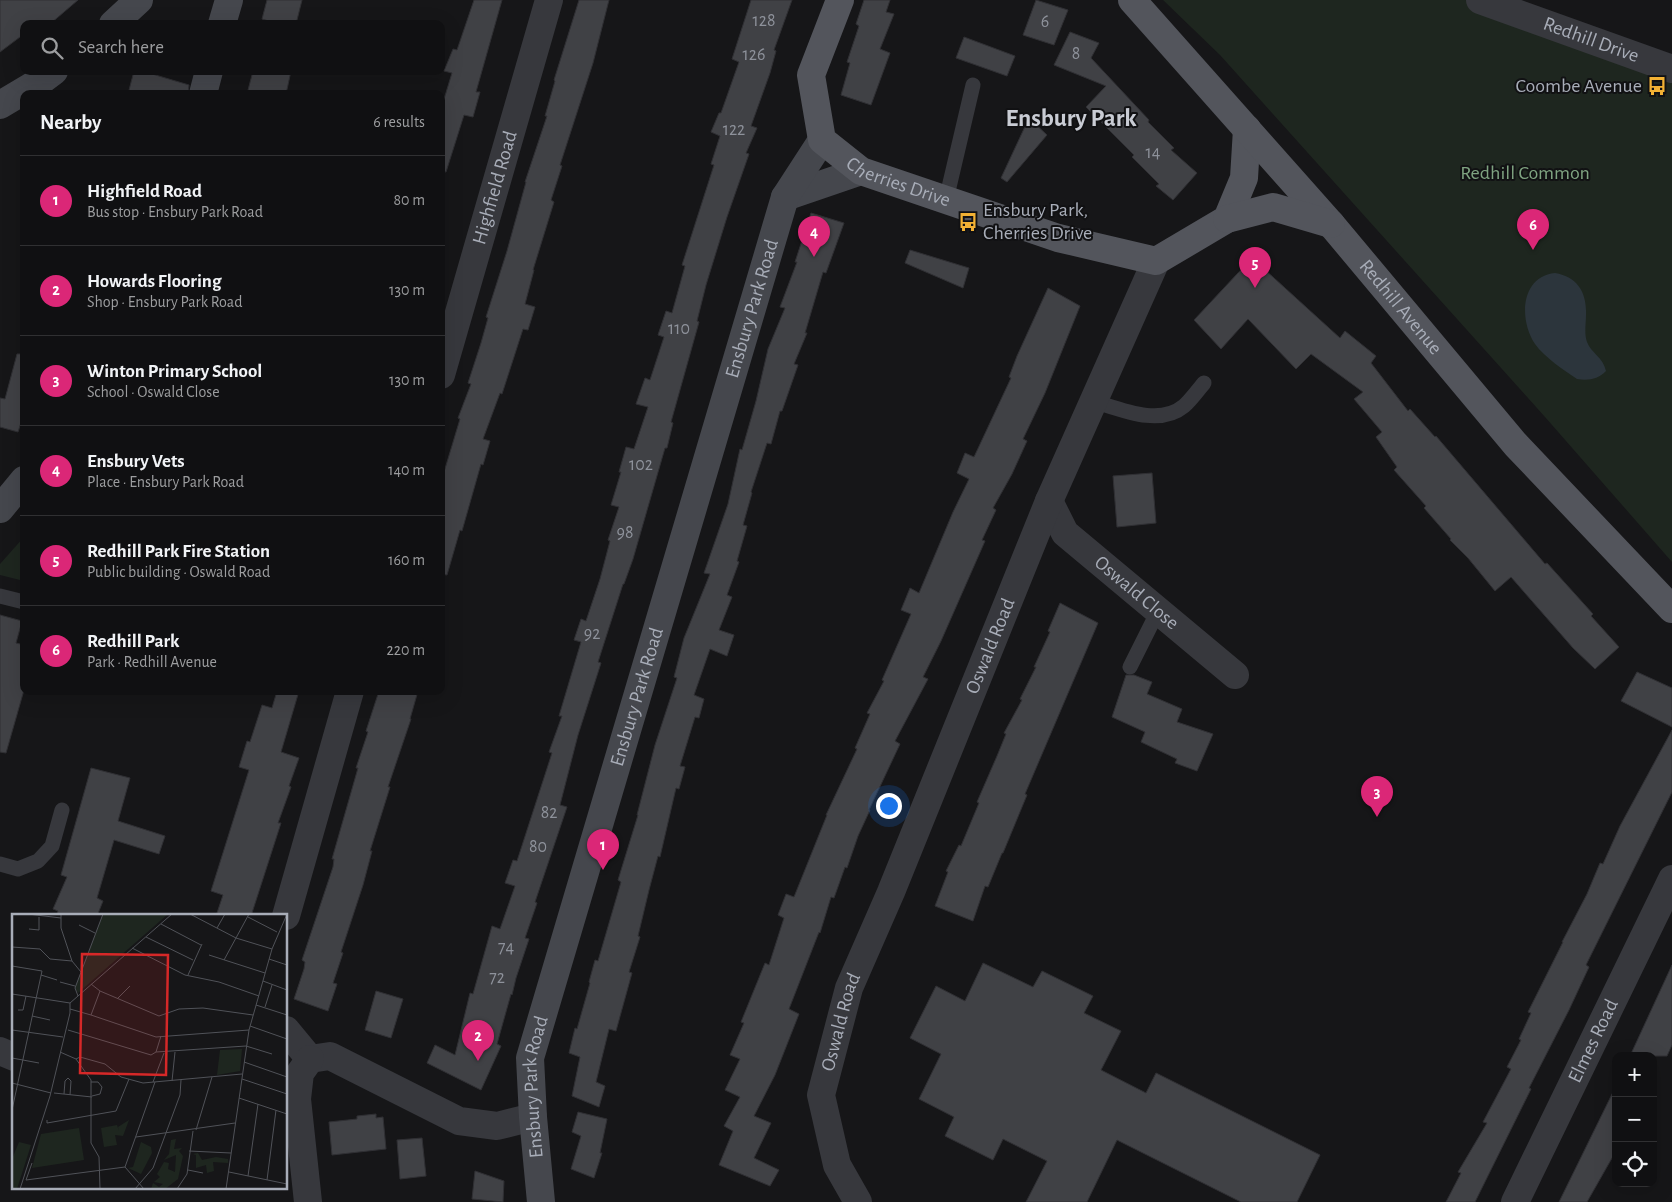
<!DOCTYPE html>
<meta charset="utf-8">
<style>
:root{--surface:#101012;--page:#19191b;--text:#f1f3f6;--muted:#9c9d9f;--line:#303032;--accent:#db2777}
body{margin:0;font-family:"Alegreya Sans",sans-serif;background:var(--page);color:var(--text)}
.controls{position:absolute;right:15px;bottom:15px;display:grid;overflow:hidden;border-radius:10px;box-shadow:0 5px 20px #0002}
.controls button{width:45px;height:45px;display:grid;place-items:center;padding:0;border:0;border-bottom:1px solid var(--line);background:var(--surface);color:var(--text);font:25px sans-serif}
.you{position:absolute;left:888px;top:805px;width:18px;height:18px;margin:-12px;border:4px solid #fff;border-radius:50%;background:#1a73e8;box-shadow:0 0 0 8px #1a73e833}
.badge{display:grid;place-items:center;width:32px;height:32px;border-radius:50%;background:var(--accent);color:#fff;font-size:16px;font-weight:700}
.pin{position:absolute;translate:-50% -41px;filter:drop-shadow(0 1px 2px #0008)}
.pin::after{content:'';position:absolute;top:26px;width:18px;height:15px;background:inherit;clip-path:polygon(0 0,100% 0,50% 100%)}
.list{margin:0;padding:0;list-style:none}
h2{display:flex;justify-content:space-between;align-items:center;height:65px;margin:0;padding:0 20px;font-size:21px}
h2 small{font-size:16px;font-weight:400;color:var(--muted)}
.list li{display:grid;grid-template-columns:32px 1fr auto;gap:15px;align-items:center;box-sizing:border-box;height:90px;padding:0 20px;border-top:1px solid var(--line)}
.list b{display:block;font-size:19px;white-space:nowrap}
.list p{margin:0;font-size:16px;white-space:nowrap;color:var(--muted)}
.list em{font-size:16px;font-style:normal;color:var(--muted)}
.icon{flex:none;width:28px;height:28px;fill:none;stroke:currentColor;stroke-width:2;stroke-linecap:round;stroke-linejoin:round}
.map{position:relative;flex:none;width:1672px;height:1202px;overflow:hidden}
.search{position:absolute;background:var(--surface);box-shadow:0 5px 20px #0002;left:20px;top:20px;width:425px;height:55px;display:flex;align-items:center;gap:12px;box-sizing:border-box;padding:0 18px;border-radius:10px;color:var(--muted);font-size:19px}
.panel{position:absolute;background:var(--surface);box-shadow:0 5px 20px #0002;left:20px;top:90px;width:425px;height:605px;border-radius:10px}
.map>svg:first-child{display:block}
</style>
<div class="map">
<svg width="1672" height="1202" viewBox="0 0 1672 1202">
<rect width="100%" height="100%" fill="#161618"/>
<g fill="#1e261f">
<path d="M1163 0H1480L1672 69V562L1545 417 1220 55Z"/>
<path d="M24 537V581L0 575V564Z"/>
</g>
<path fill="#2c353c" d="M1555 273C1578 277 1587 293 1586 315 1586 323 1584 334 1587 342 1591 353 1603 357 1606 371 1598 379 1589 381 1577 379 1564 370 1545 358 1535 344 1519 320 1520 277 1555 273Z"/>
<g fill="#404145" stroke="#303034">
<path d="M0 0H78L50 24H24V34L0 52Z"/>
<path d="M267 0H302L296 24H279L262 19Z"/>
<path d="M474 0H502L476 92H480L473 117 464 115 446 172 441 171V109L452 73 444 71 453 49 457 50Z"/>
<path d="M579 0H609L593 63 560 165 562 166 551 200 554 202 533 270H534L525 304 535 307 528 330 523 329 502 394 500 393 483 439 490 441 483 465 481 464 462 531 460 530 447 575 441 574V482L460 419 458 418 471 384 468 383 481 343 488 318 486 317 507 251 526 182H525L547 116H545L555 81 554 80Z"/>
<path d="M751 0H792L774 50 776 51 770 73 751 126 757 128 746 153 749 154 727 217 706 285 697 321 699 322 671 422 673 423 667 448H665L633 559 624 584H623L598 662 601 663 578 735 560 805 567 807 535 902 537 903 525 938 529 939 516 978 512 995 511 994 497 1044 501 1046 481 1090 427 1063 435 1045 455 1055 470 993 473 994 492 926 500 929 515 886 505 883 513 860 517 861 552 753 549 752 562 716H559L581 642 574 640 581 619 586 621 600 579 610 541 608 540 619 507 611 505 621 472H619L626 447 634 449 648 407 636 404 645 378 650 380 664 337 658 335 666 311 672 313 685 266 682 265 714 165 711 164 720 136 711 132 719 113H721L739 62 732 59Z"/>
<path d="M864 0H890L886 12 894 14 880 49 890 53 871 105 841 95 850 63 847 62 859 26 856 24Z"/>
<path d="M1036 0 1068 10 1054 45 1023 35Z"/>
<path d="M1070 32 1099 43 1091 58 1149 120 1148 122 1174 148 1171 150 1197 173 1173 200 1156 186 1159 184 1132 157 1134 155 1086 107 1106 86 1054 65Z"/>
<path d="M964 37 1015 56 1007 76 956 58Z"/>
<path d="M134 71H142L189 85 188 94H128Z"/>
<path d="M253 71H291L286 94H247Z"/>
<path d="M1029 118 1047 135 1007 182 1001 178Z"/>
<path d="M811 213 844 223 826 273 823 272 805 333H807L794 364 798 365 782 411H780L771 444 767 443 751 492 752 493 743 525 747 526 737 561 739 562 727 595 732 597 719 630 734 635 727 656 710 649 694 695 704 699 699 718 695 717 680 766 685 767 679 789 676 788 660 857 658 856 649 890 638 936 640 937 629 972 632 973 616 1031 609 1029 596 1082 605 1086 599 1107 572 1096 580 1057 569 1053 575 1028 577 1029 590 983 589 982 595 960 598 961 621 882 618 880 638 815H637L655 745 677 678 674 677 684 638 710 574 704 573 728 504 740 449 742 450 756 401 768 349 785 308 780 307 797 262H795Z"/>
<path d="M910 250 969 268 963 288 905 263Z"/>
<path d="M1252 258 1340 338 1345 331 1376 356 1371 363 1408 411 1410 409 1435 437 1436 436 1545 564 1547 563 1593 614 1591 616 1619 647 1595 669 1573 648 1511 577 1495 591 1468 558 1450 540 1451 539 1424 508 1426 506 1394 470 1397 467 1376 437 1382 432 1354 399 1363 392 1311 354 1296 369 1248 319 1221 349 1194 320Z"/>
<path d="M1048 288 1080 306 1045 393 1023 439 1027 441 1012 474 993 508 996 510 982 540 985 541 941 641 923 677 928 679 895 741 900 744 869 810H870L858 836 847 868 845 867 834 898 831 897 820 933 819 932 789 1009 799 1014 775 1075 754 1116 771 1123 754 1158 779 1170 770 1186 719 1165 733 1131 724 1126 740 1097 725 1090 740 1059 730 1055 744 1023 741 1022 765 963 769 965 784 918 778 915 786 894 794 897 827 815H826L857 749 855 748 870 714 867 713 884 681 882 680 911 614 901 610 910 588 919 593 953 512 969 479 957 473 965 453 974 457 1011 378 1009 377 1017 356Z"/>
<path d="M17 354H24V413L18 432 0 427V398L5 399Z"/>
<path d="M1152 473 1156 523 1117 527 1113 476Z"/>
<path d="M1060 603 1098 623 1025 794 1027 795 1003 853H1002L988 887 985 886 973 921 935 906 948 872 946 871 959 845 961 846 979 803 977 802 997 756 1006 734 1004 733 1022 700 1020 699 1036 667H1034L1050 632 1048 631Z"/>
<path d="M0 615 22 621 16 643 24 645V690L6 753 0 752Z"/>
<path d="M1637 672 1672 688V727L1621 701Z"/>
<path d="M1126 675H1134L1152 682 1147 694 1182 709 1177 722 1213 734 1197 771 1175 763 1177 759 1141 742 1145 732 1112 717Z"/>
<path d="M277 691H299L281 752 299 758 289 786 291 787 278 823H281L251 916H216L223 895 211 891 249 770 239 767 247 741 250 742 262 705 272 708Z"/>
<path d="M379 691H418L410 719H411L388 787H390L370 851H372L363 885 341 952 343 953 333 983 337 984 328 1011 294 999 304 969 305 962 302 960 333 867 334 859H332L358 768H356L368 732 366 731Z"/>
<path d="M1672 730V792L1586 965 1589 967 1569 1010 1529 1088 1531 1089 1475 1202H1446L1461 1173 1458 1172 1487 1123 1483 1122 1511 1069 1507 1067 1521 1040 1519 1039 1531 1013 1528 1012 1563 942H1562L1587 894 1600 863 1603 864 1620 826Z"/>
<path d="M91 768 130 778 118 821 165 836 159 854 114 840 97 898 103 901 97 916H56L58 911 53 909 67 877 61 875Z"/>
<path d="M983 963 1033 987 1042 971 1093 996 1084 1013 1121 1031 1101 1070 1146 1093 1156 1073 1320 1155 1297 1202H1241L1117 1140 1087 1202H1026L1047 1161 1003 1139 993 1160 945 1136 954 1117 919 1099 941 1054 910 1038 936 986 965 1001Z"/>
<path d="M1672 965V1045L1667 1056H1630Z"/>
<path d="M376 991 403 999 391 1038 365 1030Z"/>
<path d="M1615 1088 1616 1151 1587 1202H1559Z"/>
<path d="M578 1112 607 1119 600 1153H602L594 1178 571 1169 581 1136 572 1132Z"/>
<path d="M376 1114V1118L383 1117 386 1149 332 1155 329 1122 357 1119V1116Z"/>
<path d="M422 1138 426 1176 400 1179 397 1140Z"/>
<path d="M475 1171 504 1181 503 1202 472 1199Z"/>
</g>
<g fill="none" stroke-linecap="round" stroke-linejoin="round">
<g stroke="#37383d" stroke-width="15">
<path d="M946 200 973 85"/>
<path d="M1093 401C1120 409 1159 427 1184 406 1191 400 1198 390 1204 383"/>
<path d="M0 596 24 602"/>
<path d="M1130 667 1158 611"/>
<path d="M0 864 18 869 38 861 52 846 62 810"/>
</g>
<g stroke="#37383d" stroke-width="28">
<path id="s1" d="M1480 0 1672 69"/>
<path id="s2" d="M441 375 549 0"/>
<path id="s3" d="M1049 501 1065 533 1235 675"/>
<path d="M286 916 350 691"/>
<path d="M286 1030 310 1059 330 1056 459 1121 497 1126 533 1117"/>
<path d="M0 1051 14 1057"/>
<path d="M308 1202 297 1099 300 1073 310 1059"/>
<path id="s4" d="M858 1202 837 1165 821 1095 849 988 891 892 1049 501 1156 261"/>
<path id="s5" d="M1515 1202 1672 879"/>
</g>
<g stroke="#45474d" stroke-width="28">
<path d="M113 24 139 0"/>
<path d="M222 24 229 0"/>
<path d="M203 94 209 71"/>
<path d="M0 105 42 80 54 71"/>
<path d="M785 197 861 171"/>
<path d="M0 509 24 480"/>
<path id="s6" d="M541 1202 533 1117 530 1058 785 197 822 140"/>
</g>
<g stroke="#53555c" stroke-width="28">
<path id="s7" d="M840 0 811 75 822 140 861 171 1058 238 1156 261 1227 219 1244 178 1247 129"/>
<path id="s8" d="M1132 0 1331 224 1516 445 1672 609"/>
<path d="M1227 219 1273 207 1331 224"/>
</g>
</g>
<defs>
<g id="bus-bare" transform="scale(1.5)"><path d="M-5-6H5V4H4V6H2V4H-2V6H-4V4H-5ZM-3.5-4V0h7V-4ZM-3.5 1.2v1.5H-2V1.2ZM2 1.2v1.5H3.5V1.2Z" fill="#f2b134" stroke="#111113" stroke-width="2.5" paint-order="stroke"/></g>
</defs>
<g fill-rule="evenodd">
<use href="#bus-bare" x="1657" y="86"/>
<use href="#bus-bare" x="968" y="222"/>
</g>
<g text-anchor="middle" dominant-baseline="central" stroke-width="4" stroke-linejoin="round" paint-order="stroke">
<g font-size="18" fill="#8e929b">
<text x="764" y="21">128</text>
<text x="1045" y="22">6</text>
<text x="1076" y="54">8</text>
<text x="754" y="55">126</text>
<text x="734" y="130">122</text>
<text x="1153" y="153">14</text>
<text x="679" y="329">110</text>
<text x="641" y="465">102</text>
<text x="625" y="533">98</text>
<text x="592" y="634">92</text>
<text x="549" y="813">82</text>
<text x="538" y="847">80</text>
<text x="506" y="948">74</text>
<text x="497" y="978">72</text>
</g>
<g font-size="20" fill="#a8adb8" stroke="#111113">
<text stroke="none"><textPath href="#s1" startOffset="118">Redhill Drive</textPath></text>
<text stroke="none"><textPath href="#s7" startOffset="235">Cherries Drive</textPath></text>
<text stroke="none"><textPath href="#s2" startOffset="195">Highfield Road</textPath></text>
<text stroke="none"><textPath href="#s8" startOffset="408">Redhill Avenue</textPath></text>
<text stroke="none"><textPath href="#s6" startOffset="926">Ensbury Park Road</textPath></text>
<text stroke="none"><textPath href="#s3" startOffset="129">Oswald Close</textPath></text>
<text stroke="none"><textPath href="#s4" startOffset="595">Oswald Road</textPath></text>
<text stroke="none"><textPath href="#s6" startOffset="521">Ensbury Park Road</textPath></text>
<text stroke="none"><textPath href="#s4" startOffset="190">Oswald Road</textPath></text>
<text stroke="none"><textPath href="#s5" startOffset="179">Elmes Road</textPath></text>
<text stroke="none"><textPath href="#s6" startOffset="116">Ensbury Park Road</textPath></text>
</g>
<g font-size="20" fill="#a8adb8" stroke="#111113" text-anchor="end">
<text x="1642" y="86">Coombe Avenue</text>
<text x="983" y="210" text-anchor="start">Ensbury Park,<tspan x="983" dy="23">Cherries Drive</tspan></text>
</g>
<g font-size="20" fill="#7fa381" stroke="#111113">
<text x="1525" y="173">Redhill Common</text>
</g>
<g font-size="25" font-weight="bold" fill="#c9ccd4" stroke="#111113">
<text x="1071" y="118">Ensbury Park</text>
</g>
</g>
<g transform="translate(12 914)">
<rect width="275" height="275" fill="#161618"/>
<path d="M91 0H156L66 79 63 74ZM230 135 228 157 205 161 208 136ZM117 206 111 222 103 221 105 231 92 233 89 214 105 211 107 217 106 213ZM67 214 72 246 20 254 29 220ZM164 225 162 235 170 234 167 237 171 242 166 265 153 275H139L141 269 147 273 151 270 142 268 148 263 145 260 152 248 157 249 156 255 163 258 164 241 152 246 157 240 159 226ZM7 228 19 231 5 275H0V245ZM129 228 139 233 140 239 129 260 116 254 121 253ZM186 239 190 246 204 243 216 245V249L201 248 202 257 195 259 194 251 184 254V241L181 240Z" fill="#1e261f"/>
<path fill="none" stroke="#505258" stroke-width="1" d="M16 0 49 4M49 0V14L60 47 69 58M178 0 224 24 260 35M236 3 265 18M149 10 189 31M67 11 83 19M205 14 213 0M17 15 27 16V3M134 23 181 46M0 33 28 35 38 45 60 47M120 34 173 61 207 68 247 82M197 41 253 59M257 45 275 51M212 46 237 0M0 52 30 57 0 196M29 61 45 66M176 61 190 30M251 67 275 76M48 68 63 72M88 77 147 102 167 95 191 94 241 101M0 80 58 89M66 82 63 74 91 0M105 85 118 72M244 91 275 101M253 93 260 71M58 95 79 101 88 77 79 70M6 96H11L14 82M79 101 144 123 237 116M20 102 38 106M238 112 275 125M0 116 51 123M56 116 139 141 144 138 149 122M234 132 260 140M48 138 64 145 79 166V229L87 243 88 275M144 138 234 132M0 144 27 149M64 145 68 143 93 150 109 163 131 169 230 160M232 148 275 163M230 165 275 180M160 167 163 138M79 168H86L90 173 88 180 80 182M141 168 152 139M0 169 39 179M42 179 80 183M52 180 53 167 56 164 59 167 58 181M227 184 275 200M35 206V209L104 197 117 165M184 216 200 163M124 223 223 209M177 237 219 239M20 249 14 266 113 253 143 168M113 253 132 275M176 256 191 259M217 258 275 270M236 262 246 190M255 266 264 196M8 275 38 182 58 99V89L160 0M123 275 141 254 168 181 169 166M165 275 175 260 181 217M214 275 237 116 260 35 275 0"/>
<path fill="#d62828" fill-opacity="0.15" stroke="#d62828" stroke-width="2.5" d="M70 40 156 41 154 161 68 159Z"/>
<rect width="275" height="275" fill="none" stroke="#a8adb8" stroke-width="2.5"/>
</g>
</svg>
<div class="controls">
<button>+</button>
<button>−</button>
<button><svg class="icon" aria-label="locate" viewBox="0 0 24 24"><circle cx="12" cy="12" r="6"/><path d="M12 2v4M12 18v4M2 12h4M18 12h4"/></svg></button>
</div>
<div class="you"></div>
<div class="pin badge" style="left:603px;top:870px">1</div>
<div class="pin badge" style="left:478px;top:1061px">2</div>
<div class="pin badge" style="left:1377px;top:817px">3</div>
<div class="pin badge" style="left:814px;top:257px">4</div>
<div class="pin badge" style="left:1255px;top:288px">5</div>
<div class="pin badge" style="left:1533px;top:250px">6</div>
<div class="search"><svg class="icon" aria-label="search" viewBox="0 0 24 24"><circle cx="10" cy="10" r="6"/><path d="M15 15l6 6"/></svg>Search here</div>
<section class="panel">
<h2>Nearby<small>6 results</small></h2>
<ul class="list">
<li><span class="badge">1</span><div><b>Highfield Road</b><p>Bus stop · Ensbury Park Road</p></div><em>80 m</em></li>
<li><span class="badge">2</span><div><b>Howards Flooring</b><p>Shop · Ensbury Park Road</p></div><em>130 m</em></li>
<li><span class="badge">3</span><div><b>Winton Primary School</b><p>School · Oswald Close</p></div><em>130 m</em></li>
<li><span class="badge">4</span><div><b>Ensbury Vets</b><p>Place · Ensbury Park Road</p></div><em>140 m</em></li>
<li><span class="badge">5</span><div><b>Redhill Park Fire Station</b><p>Public building · Oswald Road</p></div><em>160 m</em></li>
<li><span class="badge">6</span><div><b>Redhill Park</b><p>Park · Redhill Avenue</p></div><em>220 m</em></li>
</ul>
</section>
</div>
